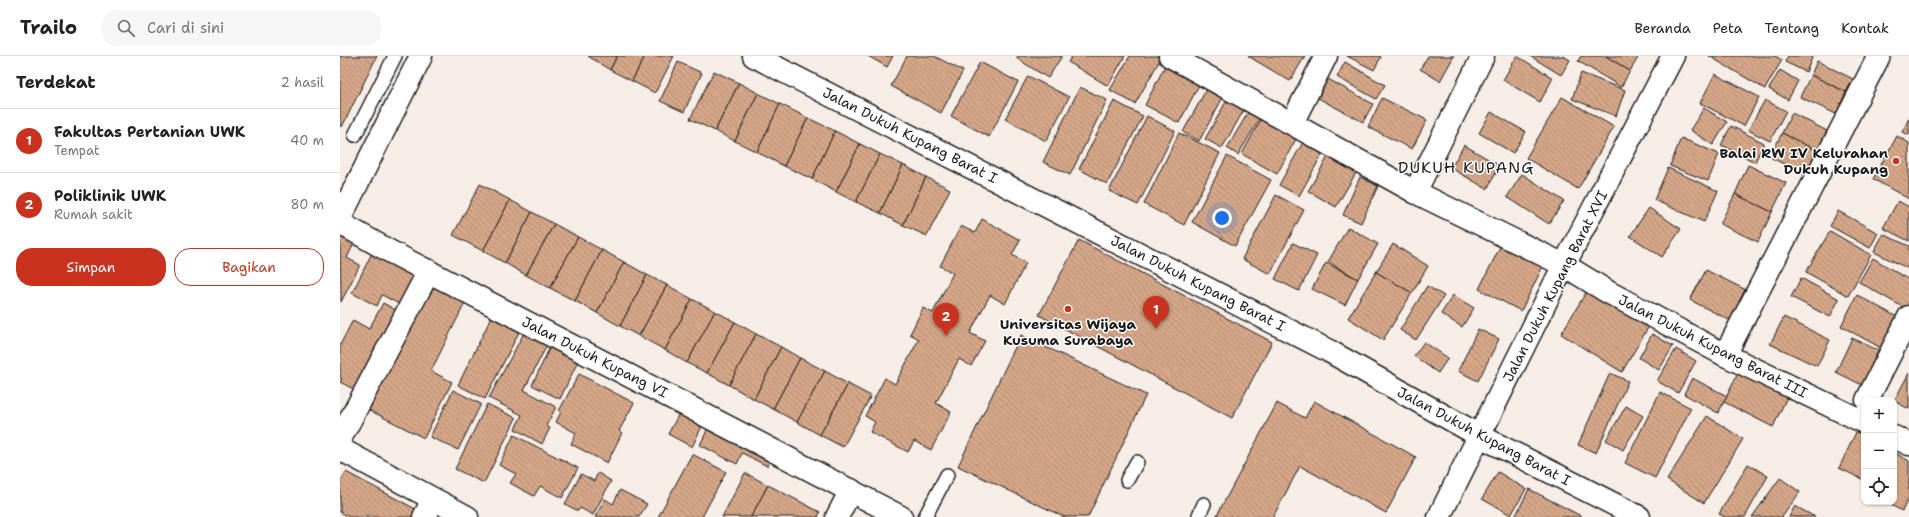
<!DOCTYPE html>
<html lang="id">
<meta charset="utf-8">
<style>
:root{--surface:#fff;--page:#f6f6f6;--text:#222;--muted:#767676;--line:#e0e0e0;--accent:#c8321e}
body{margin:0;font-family:"Shantell Sans",sans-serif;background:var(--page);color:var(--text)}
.controls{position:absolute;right:12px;bottom:12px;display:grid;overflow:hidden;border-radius:8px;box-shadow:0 1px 3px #0004}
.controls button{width:36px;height:36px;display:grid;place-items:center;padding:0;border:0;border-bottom:1px solid var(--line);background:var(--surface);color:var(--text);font:20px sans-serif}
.you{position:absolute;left:882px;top:162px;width:14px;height:14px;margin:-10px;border:3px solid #fff;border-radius:50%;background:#1a73e8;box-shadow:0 0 0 6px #1a73e833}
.badge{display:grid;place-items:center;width:26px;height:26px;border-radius:50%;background:var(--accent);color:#fff;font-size:13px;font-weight:700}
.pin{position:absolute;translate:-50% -33px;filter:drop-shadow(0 1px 2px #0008)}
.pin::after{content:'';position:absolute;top:21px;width:14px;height:12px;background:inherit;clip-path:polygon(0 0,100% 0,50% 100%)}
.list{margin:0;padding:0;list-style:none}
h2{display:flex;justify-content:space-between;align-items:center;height:52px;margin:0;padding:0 16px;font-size:17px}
h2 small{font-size:13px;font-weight:400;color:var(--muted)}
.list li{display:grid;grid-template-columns:26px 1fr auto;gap:12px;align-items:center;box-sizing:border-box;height:64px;padding:0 16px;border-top:1px solid var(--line)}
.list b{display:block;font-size:15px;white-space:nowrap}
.list p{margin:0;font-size:13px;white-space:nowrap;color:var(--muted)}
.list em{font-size:13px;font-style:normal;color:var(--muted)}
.actions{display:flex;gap:8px;padding:12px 16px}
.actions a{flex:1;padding:9px 0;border:1px solid var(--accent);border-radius:16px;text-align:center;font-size:14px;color:var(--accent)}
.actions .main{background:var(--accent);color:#fff}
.icon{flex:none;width:22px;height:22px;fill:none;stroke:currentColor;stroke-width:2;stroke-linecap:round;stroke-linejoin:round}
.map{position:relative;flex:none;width:1569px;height:461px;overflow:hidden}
header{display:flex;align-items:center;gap:24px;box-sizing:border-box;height:56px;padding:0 20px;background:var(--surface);border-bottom:1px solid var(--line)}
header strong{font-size:19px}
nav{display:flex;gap:22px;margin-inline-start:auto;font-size:14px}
.search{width:280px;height:36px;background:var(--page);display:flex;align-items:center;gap:10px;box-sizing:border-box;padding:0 14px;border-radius:16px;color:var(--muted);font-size:15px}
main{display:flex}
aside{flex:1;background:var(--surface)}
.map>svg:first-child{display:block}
</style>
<header>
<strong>Trailo</strong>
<div class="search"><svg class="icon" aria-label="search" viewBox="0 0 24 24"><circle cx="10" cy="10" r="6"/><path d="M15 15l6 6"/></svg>Cari di sini</div>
<nav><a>Beranda</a><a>Peta</a><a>Tentang</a><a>Kontak</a></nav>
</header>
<main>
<aside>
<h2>Terdekat<small>2 hasil</small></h2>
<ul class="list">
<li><span class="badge">1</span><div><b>Fakultas Pertanian UWK</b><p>Tempat</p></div><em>40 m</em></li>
<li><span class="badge">2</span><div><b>Poliklinik UWK</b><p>Rumah sakit</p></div><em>80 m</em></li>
</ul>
<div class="actions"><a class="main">Simpan</a><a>Bagikan</a></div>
</aside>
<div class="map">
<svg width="1569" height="461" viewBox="0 0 1569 461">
<defs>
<pattern id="building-back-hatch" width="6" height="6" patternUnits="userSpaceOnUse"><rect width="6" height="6" fill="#d5a688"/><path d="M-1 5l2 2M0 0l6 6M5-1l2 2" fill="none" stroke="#b68e75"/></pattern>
</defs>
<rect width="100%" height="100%" fill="#f7ede7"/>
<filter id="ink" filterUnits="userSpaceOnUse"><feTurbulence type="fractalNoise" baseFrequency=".025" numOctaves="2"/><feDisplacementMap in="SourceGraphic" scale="8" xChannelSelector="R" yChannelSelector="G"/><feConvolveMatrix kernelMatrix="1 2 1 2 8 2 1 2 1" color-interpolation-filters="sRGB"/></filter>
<g filter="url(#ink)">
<g fill="url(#building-back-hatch)" stroke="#1c1c1c">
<path d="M0 0H37L2 71 0 70Z"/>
<path d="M248 0H277L270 14Z"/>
<path d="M277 0H305L292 25 270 14Z"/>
<path d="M305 0H334L315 37 292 25Z"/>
<path d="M528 0H553L547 11Z"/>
<path d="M567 0H594L623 15 601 57 551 30Z"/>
<path d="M678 0H722L708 22 676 2Z"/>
<path d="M732 0H785L768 30 728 6Z"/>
<path d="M790 0H818L821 2 795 48 770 34Z"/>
<path d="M908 0H965L950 25Z"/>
<path d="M1007 0H1038L1041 1 1034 14Z"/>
<path d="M1088 0H1114L1100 25 1080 13Z"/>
<path d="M1177 0 1213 22 1200 46 1163 24Z"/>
<path d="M1190 0H1223L1230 4 1221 19Z"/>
<path d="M1241 0H1266L1290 15 1281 31 1238 5Z"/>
<path d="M1266 0H1299L1290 15Z"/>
<path d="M1369 0H1435L1442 4 1425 33Z"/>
<path d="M1448 0H1473L1466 16 1445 6Z"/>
<path d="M1477 5 1513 23 1506 36 1471 19Z"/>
<path d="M338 6 362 17 344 56 320 45Z"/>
<path d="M640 6 678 26 649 81 611 60Z"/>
<path d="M827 6 861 25 839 67 805 49Z"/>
<path d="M1005 6 1045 29 1036 43 997 21Z"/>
<path d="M1440 14 1458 25 1448 44 1429 33Z"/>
<path d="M374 15 399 27 375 75 350 63Z"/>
<path d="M1241 17 1285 34 1276 60 1232 43Z"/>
<path d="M1375 18 1419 41 1404 70 1360 47Z"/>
<path d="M1471 19 1506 36 1496 58 1460 41Z"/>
<path d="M688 20 729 41 706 85 665 63Z"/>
<path d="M988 23 1033 48 1023 66 978 42Z"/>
<path d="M871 25 887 34 859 85 843 76Z"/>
<path d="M399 27 418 37 395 85 375 75Z"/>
<path d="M740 31 767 44 730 119 703 106Z"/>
<path d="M418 37 440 48 417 96 395 85Z"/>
<path d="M891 37 908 47 882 92 865 83Z"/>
<path d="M1222 41 1274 71 1238 133 1186 102Z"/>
<path d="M1042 42 1087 64 1072 93 1028 71Z"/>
<path d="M1425 44 1446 55 1430 85 1408 74Z"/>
<path d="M774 45 803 60 767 128 739 113Z"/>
<path d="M440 48 468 62 444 110 417 96Z"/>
<path d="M1364 52 1387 66 1373 89 1350 74Z"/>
<path d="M909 55 920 62 898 99 887 92Z"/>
<path d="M1151 56 1186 76 1173 97 1139 77Z"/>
<path d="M1452 57 1487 75 1477 95 1442 77Z"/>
<path d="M807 60 835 75 798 149 769 135Z"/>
<path d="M922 61 957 81 937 118 902 98Z"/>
<path d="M468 62 495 75 472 123 444 110Z"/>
<path d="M1569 62V79L1562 76Z"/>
<path d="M1391 70 1424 87 1415 106 1381 89Z"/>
<path d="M495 75 520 88 496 136 472 123Z"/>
<path d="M839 77 880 97 844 169 804 148Z"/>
<path d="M1442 77 1477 95 1465 119 1430 101Z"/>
<path d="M1557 80 1569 87V143L1533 123Z"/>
<path d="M966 81 985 93 959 140 939 129Z"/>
<path d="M1341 82 1379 98 1368 125 1330 110Z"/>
<path d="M520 88 540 98 516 146 496 136Z"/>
<path d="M1124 89 1160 110 1147 133 1111 112Z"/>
<path d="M992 94 1020 110 996 151 968 135Z"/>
<path d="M540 98 563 109 540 157 516 146Z"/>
<path d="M887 100 931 124 895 190 852 166Z"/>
<path d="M563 109 586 121 563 169 540 157Z"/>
<path d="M1408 109 1446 127 1432 156 1395 138Z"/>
<path d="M1328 112 1378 135 1364 166 1314 144Z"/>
<path d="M1182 118 1224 145 1209 168 1167 141Z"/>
<path d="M586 121 610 133 587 180 563 169Z"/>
<path d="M1020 121 1038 130 1021 167 1003 159Z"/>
<path d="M140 128 170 144 143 195 113 179Z"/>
<path d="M1395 138 1432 156 1418 186 1380 168Z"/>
<path d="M936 139 964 154 930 218 902 203Z"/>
<path d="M170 144 192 156 165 207 143 195Z"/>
<path d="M1558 145 1569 151V185L1543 172Z"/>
<path d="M1309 152 1341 173 1322 201 1290 180Z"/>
<path d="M1498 155 1538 177 1530 192 1490 170Z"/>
<path d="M192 156 214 168 186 219 165 207Z"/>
<path d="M642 163 680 184 672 199 686 207 665 248 650 239 630 277 645 285 631 310 619 303 596 347 611 356 591 394 574 385 568 396 530 376 535 366 525 360 545 322 555 328 579 283 570 278 583 252 593 257 613 217 600 210 621 170 635 177Z"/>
<path d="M214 168 238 181 210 232 186 219Z"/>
<path d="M1008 171 1038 188 1018 223 988 206Z"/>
<path d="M0 172 17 181 7 202 20 209 1 246Z"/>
<path d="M1490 175 1531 199 1508 240 1466 216Z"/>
<path d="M1543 178 1569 190V213L1534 196Z"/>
<path d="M238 181 262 194 235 245 210 232Z"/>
<path d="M739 184 932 286 892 362 699 259Z"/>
<path d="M1163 185 1205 206 1181 255 1139 233Z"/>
<path d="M953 187 977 199 959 235 935 223Z"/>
<path d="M1053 188 1088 210 1072 237 1036 216Z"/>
<path d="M35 191 84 218 61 249 42 239 37 250 12 237Z"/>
<path d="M262 194 284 206 257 257 235 245Z"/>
<path d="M1533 202 1569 224V249L1566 253 1519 226Z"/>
<path d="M284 206 307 219 280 270 257 257Z"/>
<path d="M986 207 1018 223 1005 249 972 233Z"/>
<path d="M1366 214 1408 235 1393 266 1350 244Z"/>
<path d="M1036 216 1072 237 1043 284 1008 262Z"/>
<path d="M307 219 327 229 299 280 280 270Z"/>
<path d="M1461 222 1499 243 1490 261 1451 241Z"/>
<path d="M95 224 128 241 91 315 112 326 84 382 29 354Z"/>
<path d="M327 229 352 243 325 294 299 280Z"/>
<path d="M1087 230 1104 240 1076 284 1060 274Z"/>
<path d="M1248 233 1309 270 1282 316 1221 278Z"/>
<path d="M1113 239 1134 252 1122 271 1101 258Z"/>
<path d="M1517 239 1559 262 1543 293 1501 270Z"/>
<path d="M352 243 375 255 347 307 325 294Z"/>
<path d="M43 247 61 257 19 336 0 326 2 323 0 322V289L13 264 29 273Z"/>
<path d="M375 255 395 266 367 317 347 307Z"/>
<path d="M153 258 181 272 145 343 118 329Z"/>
<path d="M1444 261 1490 284 1477 310 1430 288Z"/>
<path d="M395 266 416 278 389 329 367 317Z"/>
<path d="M1138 273 1159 283 1138 325 1118 315Z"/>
<path d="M185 275 208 287 184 334 216 351 206 370 210 372 202 388 175 373 182 359 149 342Z"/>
<path d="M416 278 441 291 414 343 389 329Z"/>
<path d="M1312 278 1333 290 1319 314 1299 302Z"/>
<path d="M681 279 806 339 748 461H724L618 410Z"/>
<path d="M1512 282 1546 298 1530 333 1496 316Z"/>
<path d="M1084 286 1108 302 1098 317 1074 300Z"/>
<path d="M211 289 239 303 220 343 192 329Z"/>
<path d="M441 291 460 302 433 353 414 343Z"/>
<path d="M1336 293 1356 305 1338 337 1317 325Z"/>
<path d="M460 302 485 315 457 366 433 353Z"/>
<path d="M485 315 508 328 480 379 457 366Z"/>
<path d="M1270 317 1288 325 1256 397 1238 389Z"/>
<path d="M1398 317 1447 341 1433 371 1384 346Z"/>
<path d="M1569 317V353L1554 345Z"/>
<path d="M239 318 294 347 279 375 282 377 267 407 231 388 236 377 216 366 221 356 219 355Z"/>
<path d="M1352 322 1387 340 1378 357 1344 338Z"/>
<path d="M508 328 531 340 503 391 480 379Z"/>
<path d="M113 334 141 348 118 394 90 381Z"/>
<path d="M1320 336 1351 352 1315 422 1285 407Z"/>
<path d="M974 345 1076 401 1046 457 960 410 933 461H876L937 347 965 362Z"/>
<path d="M147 348 176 362 144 427 115 413Z"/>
<path d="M1286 350 1303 360 1283 394 1266 384Z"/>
<path d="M341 354 364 366 352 391 328 378Z"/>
<path d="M1367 360 1403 383 1364 447 1327 424Z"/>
<path d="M370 368 432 399 427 410 402 397 397 408 360 389Z"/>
<path d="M1520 368 1524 370V424L1499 412Z"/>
<path d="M174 379 238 412 222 442 200 430 194 440 170 427 176 418 159 409Z"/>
<path d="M1554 396 1569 405V441L1562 455 1545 446H1554Z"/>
<path d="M352 398 386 416 362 461H318Z"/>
<path d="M1408 408 1428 420 1405 461H1385L1379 458Z"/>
<path d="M6 416 83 457 80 461H9L0 456V426Z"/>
<path d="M1158 416 1186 433 1171 459 1142 443Z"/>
<path d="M258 417 271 425 253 459 240 452 238 455 225 448 241 418 254 425Z"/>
<path d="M405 417 428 429 411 461H382Z"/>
<path d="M1440 422 1460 436 1442 461H1412Z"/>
<path d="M428 429 480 456 478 461H411Z"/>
<path d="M1189 433 1243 461H1175Z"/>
<path d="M280 434 307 448 299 461H255L265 443 273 448Z"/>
<path d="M1455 450 1475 461H1449Z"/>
</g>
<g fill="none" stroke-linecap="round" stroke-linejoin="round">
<g stroke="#1c1c1c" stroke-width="16">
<g id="lane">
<path d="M15 79 55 0"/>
<path d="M787 424 797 406"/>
<path d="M859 459 864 448"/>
<path d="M585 461 607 419"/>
</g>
</g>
<g stroke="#1c1c1c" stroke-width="25">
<g id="street">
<path d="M414 0 989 295 1140 380"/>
<path d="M830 0 1075 136 1224 209 1268 236 1385 299 1524 366"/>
<path d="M952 67 986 0"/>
<path d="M1075 136 1143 0"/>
<path d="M0 162 81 0"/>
<path d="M0 167 51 196 561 461"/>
<path d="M1385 299 1539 0"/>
<path d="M1527 344 1569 261"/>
<path d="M1554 381 1569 388"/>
<path d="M0 383 89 215"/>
<path d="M0 393 127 461"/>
<path d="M84 461 93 444"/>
<path d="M497 461 511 434"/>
</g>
</g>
<g stroke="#1c1c1c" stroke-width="25">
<g id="secondary">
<path d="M1140 380 1299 461"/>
<path d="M1099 461 1224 209 1333 0"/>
</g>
</g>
<use href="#lane" stroke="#fff" stroke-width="13"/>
<use href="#street" stroke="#fff" stroke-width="22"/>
<use href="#secondary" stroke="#fff" stroke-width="22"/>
</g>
</g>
<g fill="#c8321e" stroke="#fff" stroke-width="1.5">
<circle cx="1556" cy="105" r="4"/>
<circle cx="728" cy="253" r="4"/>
</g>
<g text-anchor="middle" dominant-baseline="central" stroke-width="3" stroke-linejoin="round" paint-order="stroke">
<g font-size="14" fill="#1c1c1c" stroke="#fff">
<text transform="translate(570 79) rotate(27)">Jalan Dukuh Kupang Barat I</text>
<text transform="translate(858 227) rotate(27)">Jalan Dukuh Kupang Barat I</text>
<text transform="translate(1215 230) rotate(-63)">Jalan Dukuh Kupang Barat XVI</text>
<text transform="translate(1373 290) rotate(27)">Jalan Dukuh Kupang Barat III</text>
<text transform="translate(255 301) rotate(27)">Jalan Dukuh Kupang VI</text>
<text transform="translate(1144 380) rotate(28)">Jalan Dukuh Kupang Barat I</text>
</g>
<g font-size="14" font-weight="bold" fill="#1c1c1c" stroke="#fff" text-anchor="end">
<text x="1548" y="97">Balai RW IV Kelurahan<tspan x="1548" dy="16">Dukuh Kupang</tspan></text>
<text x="728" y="268" text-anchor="middle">Universitas Wijaya<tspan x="728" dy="16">Kusuma Surabaya</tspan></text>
</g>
<g font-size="16" letter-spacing="1" fill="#1c1c1c" stroke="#fff">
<text x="1126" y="111">DUKUH KUPANG</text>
</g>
</g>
</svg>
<div class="controls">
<button>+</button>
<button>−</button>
<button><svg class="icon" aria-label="locate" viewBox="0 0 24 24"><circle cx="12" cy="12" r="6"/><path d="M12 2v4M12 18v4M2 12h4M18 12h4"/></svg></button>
</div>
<div class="you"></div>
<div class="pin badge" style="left:816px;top:273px">1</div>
<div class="pin badge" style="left:606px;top:280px">2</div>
</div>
</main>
